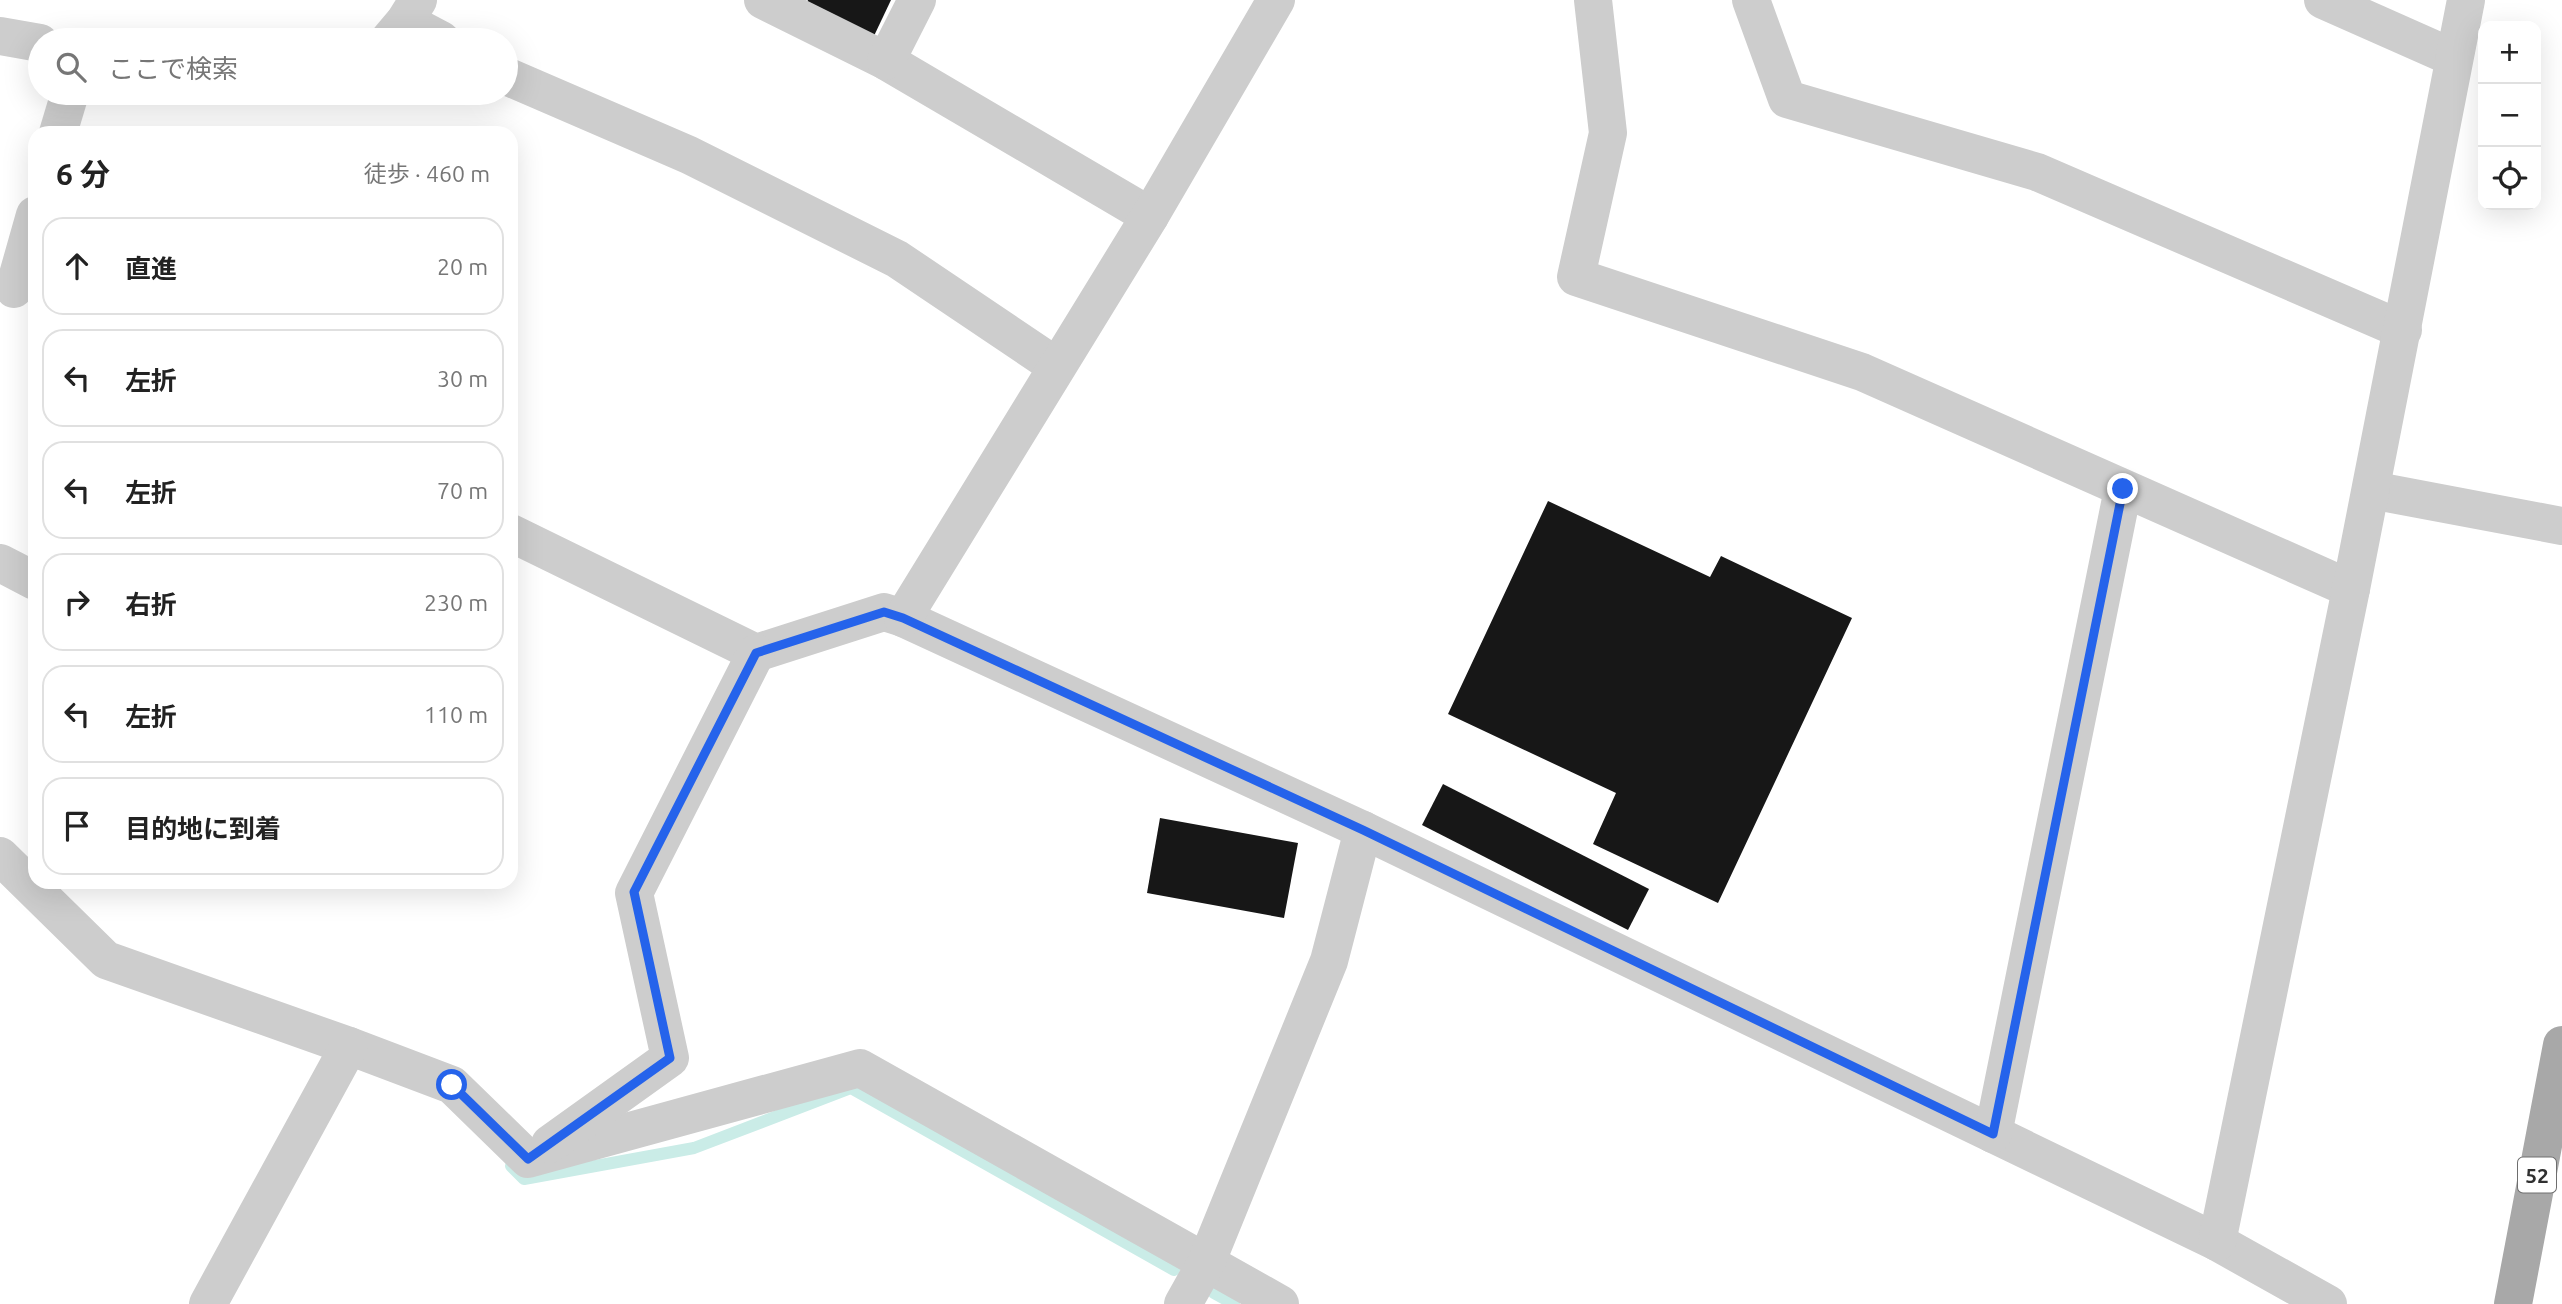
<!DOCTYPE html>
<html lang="ja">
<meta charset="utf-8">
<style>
:root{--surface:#fff;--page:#f6f6f6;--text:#222;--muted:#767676;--line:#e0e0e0}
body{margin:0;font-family:Ubuntu,"Noto Sans JP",sans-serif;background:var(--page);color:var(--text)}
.controls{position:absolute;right:21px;top:21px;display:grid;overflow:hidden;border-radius:14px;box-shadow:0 7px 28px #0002}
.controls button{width:63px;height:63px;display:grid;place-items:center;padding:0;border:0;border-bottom:2px solid var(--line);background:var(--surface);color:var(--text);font:35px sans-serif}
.stop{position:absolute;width:21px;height:21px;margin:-16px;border:5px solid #2563eb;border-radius:50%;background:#fff}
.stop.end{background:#2563eb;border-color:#fff;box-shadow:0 2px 7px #0008}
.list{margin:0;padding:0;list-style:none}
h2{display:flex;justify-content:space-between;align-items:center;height:91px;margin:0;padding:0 28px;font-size:30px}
h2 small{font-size:23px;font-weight:400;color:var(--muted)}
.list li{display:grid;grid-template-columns:46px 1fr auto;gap:21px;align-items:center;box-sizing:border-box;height:98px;margin:0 14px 14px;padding:0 14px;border:2px solid var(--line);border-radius:21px}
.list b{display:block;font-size:26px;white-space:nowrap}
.list em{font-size:23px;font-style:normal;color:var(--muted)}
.icon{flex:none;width:38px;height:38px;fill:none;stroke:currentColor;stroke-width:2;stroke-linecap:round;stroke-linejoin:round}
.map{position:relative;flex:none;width:2562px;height:1304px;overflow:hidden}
.search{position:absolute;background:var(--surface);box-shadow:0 7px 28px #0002;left:28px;top:28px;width:490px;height:77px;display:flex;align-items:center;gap:18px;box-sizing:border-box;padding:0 24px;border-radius:38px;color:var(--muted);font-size:26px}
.panel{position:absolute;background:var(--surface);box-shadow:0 7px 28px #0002;left:28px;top:126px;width:490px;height:763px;border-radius:21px}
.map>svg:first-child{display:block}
</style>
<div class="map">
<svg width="2562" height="1304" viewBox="0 0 2562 1304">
<rect width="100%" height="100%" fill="#fff"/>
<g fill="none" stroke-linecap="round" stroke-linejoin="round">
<g stroke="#caece7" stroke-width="12">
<path d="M511 1166 524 1179 694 1148 851 1088 1174 1270"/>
<path d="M1214 1293 1234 1304"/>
</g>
</g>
<g fill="#171717">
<path d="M808 0H891L873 38 806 4Z"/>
<path d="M1548 501 1710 577 1721 556 1852 618 1718 903 1593 844 1616 793 1448 714Z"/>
<path d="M1443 784 1649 889 1628 930 1422 825Z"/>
<path d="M1160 818 1298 843 1284 918 1147 893Z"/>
</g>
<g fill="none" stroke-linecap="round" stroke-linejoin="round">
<g stroke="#cdcdcd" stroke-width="38">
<path d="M763 0 886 61 1150 216"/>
<path d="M1593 0 1608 133 1576 277 1862 372 2351 589"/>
<path d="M1751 0 1787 99 2037 172 2403 330"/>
<path d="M2323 0 2454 58"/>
<path d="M405 21 441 40"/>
<path d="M0 36 40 43"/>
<path d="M389 40 405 21 418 0"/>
<path d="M886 61 917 0"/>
<path d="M506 76 689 155 897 259 1056 366"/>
<path d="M58 133 70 93"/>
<path d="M14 289 35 215"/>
<path d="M2371 490 2562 526"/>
<path d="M511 533 756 653 884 612 903 618 1363 830 2217 1242 2328 1304"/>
<path d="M0 563 35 581"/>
<path d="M903 618 1150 216 1276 0"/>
<path d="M0 856 106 960 349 1046 452 1085 528 1159 860 1068 1280 1304"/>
<path d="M1993 1134 2123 489"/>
<path d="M550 1144 670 1058 634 893 756 653"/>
<path d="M2217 1242 2351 589 2466 0"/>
<path d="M208 1304 349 1046"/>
<path d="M1183 1304 1206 1263 1329 961 1363 830"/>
</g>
<path stroke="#a8a8a8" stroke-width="38" d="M2513 1304 2562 1045"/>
</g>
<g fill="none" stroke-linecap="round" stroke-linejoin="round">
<path stroke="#2563eb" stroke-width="9" d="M452 1085 528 1159 670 1058 634 892 756 653 884 612 903 618 1363 830 1993 1134 2123 489"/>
</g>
<g text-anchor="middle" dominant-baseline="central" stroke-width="7" stroke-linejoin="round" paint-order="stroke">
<rect fill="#fff" stroke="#6e6e6e" stroke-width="2" x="2518" y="1157.5" width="38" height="35" rx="5"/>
<g font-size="21" font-weight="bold" fill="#303030">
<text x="2537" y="1175">52</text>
</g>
</g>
</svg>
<div class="controls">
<button>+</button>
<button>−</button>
<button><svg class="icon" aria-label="locate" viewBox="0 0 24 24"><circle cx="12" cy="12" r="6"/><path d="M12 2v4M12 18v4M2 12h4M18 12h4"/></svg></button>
</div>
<div class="stop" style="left:452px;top:1085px"></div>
<div class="stop end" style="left:2123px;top:489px"></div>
<div class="search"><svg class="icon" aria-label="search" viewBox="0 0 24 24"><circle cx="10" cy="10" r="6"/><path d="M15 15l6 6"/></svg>ここで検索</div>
<section class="panel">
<h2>6 分<small>徒歩 · 460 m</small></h2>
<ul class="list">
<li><svg class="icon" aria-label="ahead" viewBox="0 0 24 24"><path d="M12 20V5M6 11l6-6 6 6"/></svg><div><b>直進</b></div><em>20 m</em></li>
<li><svg class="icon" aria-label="left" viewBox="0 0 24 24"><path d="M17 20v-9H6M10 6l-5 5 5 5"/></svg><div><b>左折</b></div><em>30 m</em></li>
<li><svg class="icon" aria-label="left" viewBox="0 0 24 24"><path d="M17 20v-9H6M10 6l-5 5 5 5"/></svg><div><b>左折</b></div><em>70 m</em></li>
<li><svg class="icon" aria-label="right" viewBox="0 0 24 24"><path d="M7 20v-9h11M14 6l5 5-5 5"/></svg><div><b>右折</b></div><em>230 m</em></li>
<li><svg class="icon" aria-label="left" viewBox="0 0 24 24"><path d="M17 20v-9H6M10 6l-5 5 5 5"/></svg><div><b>左折</b></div><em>110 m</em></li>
<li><svg class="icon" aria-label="arrive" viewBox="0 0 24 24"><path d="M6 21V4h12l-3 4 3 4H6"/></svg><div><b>目的地に到着</b></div></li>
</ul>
</section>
</div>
